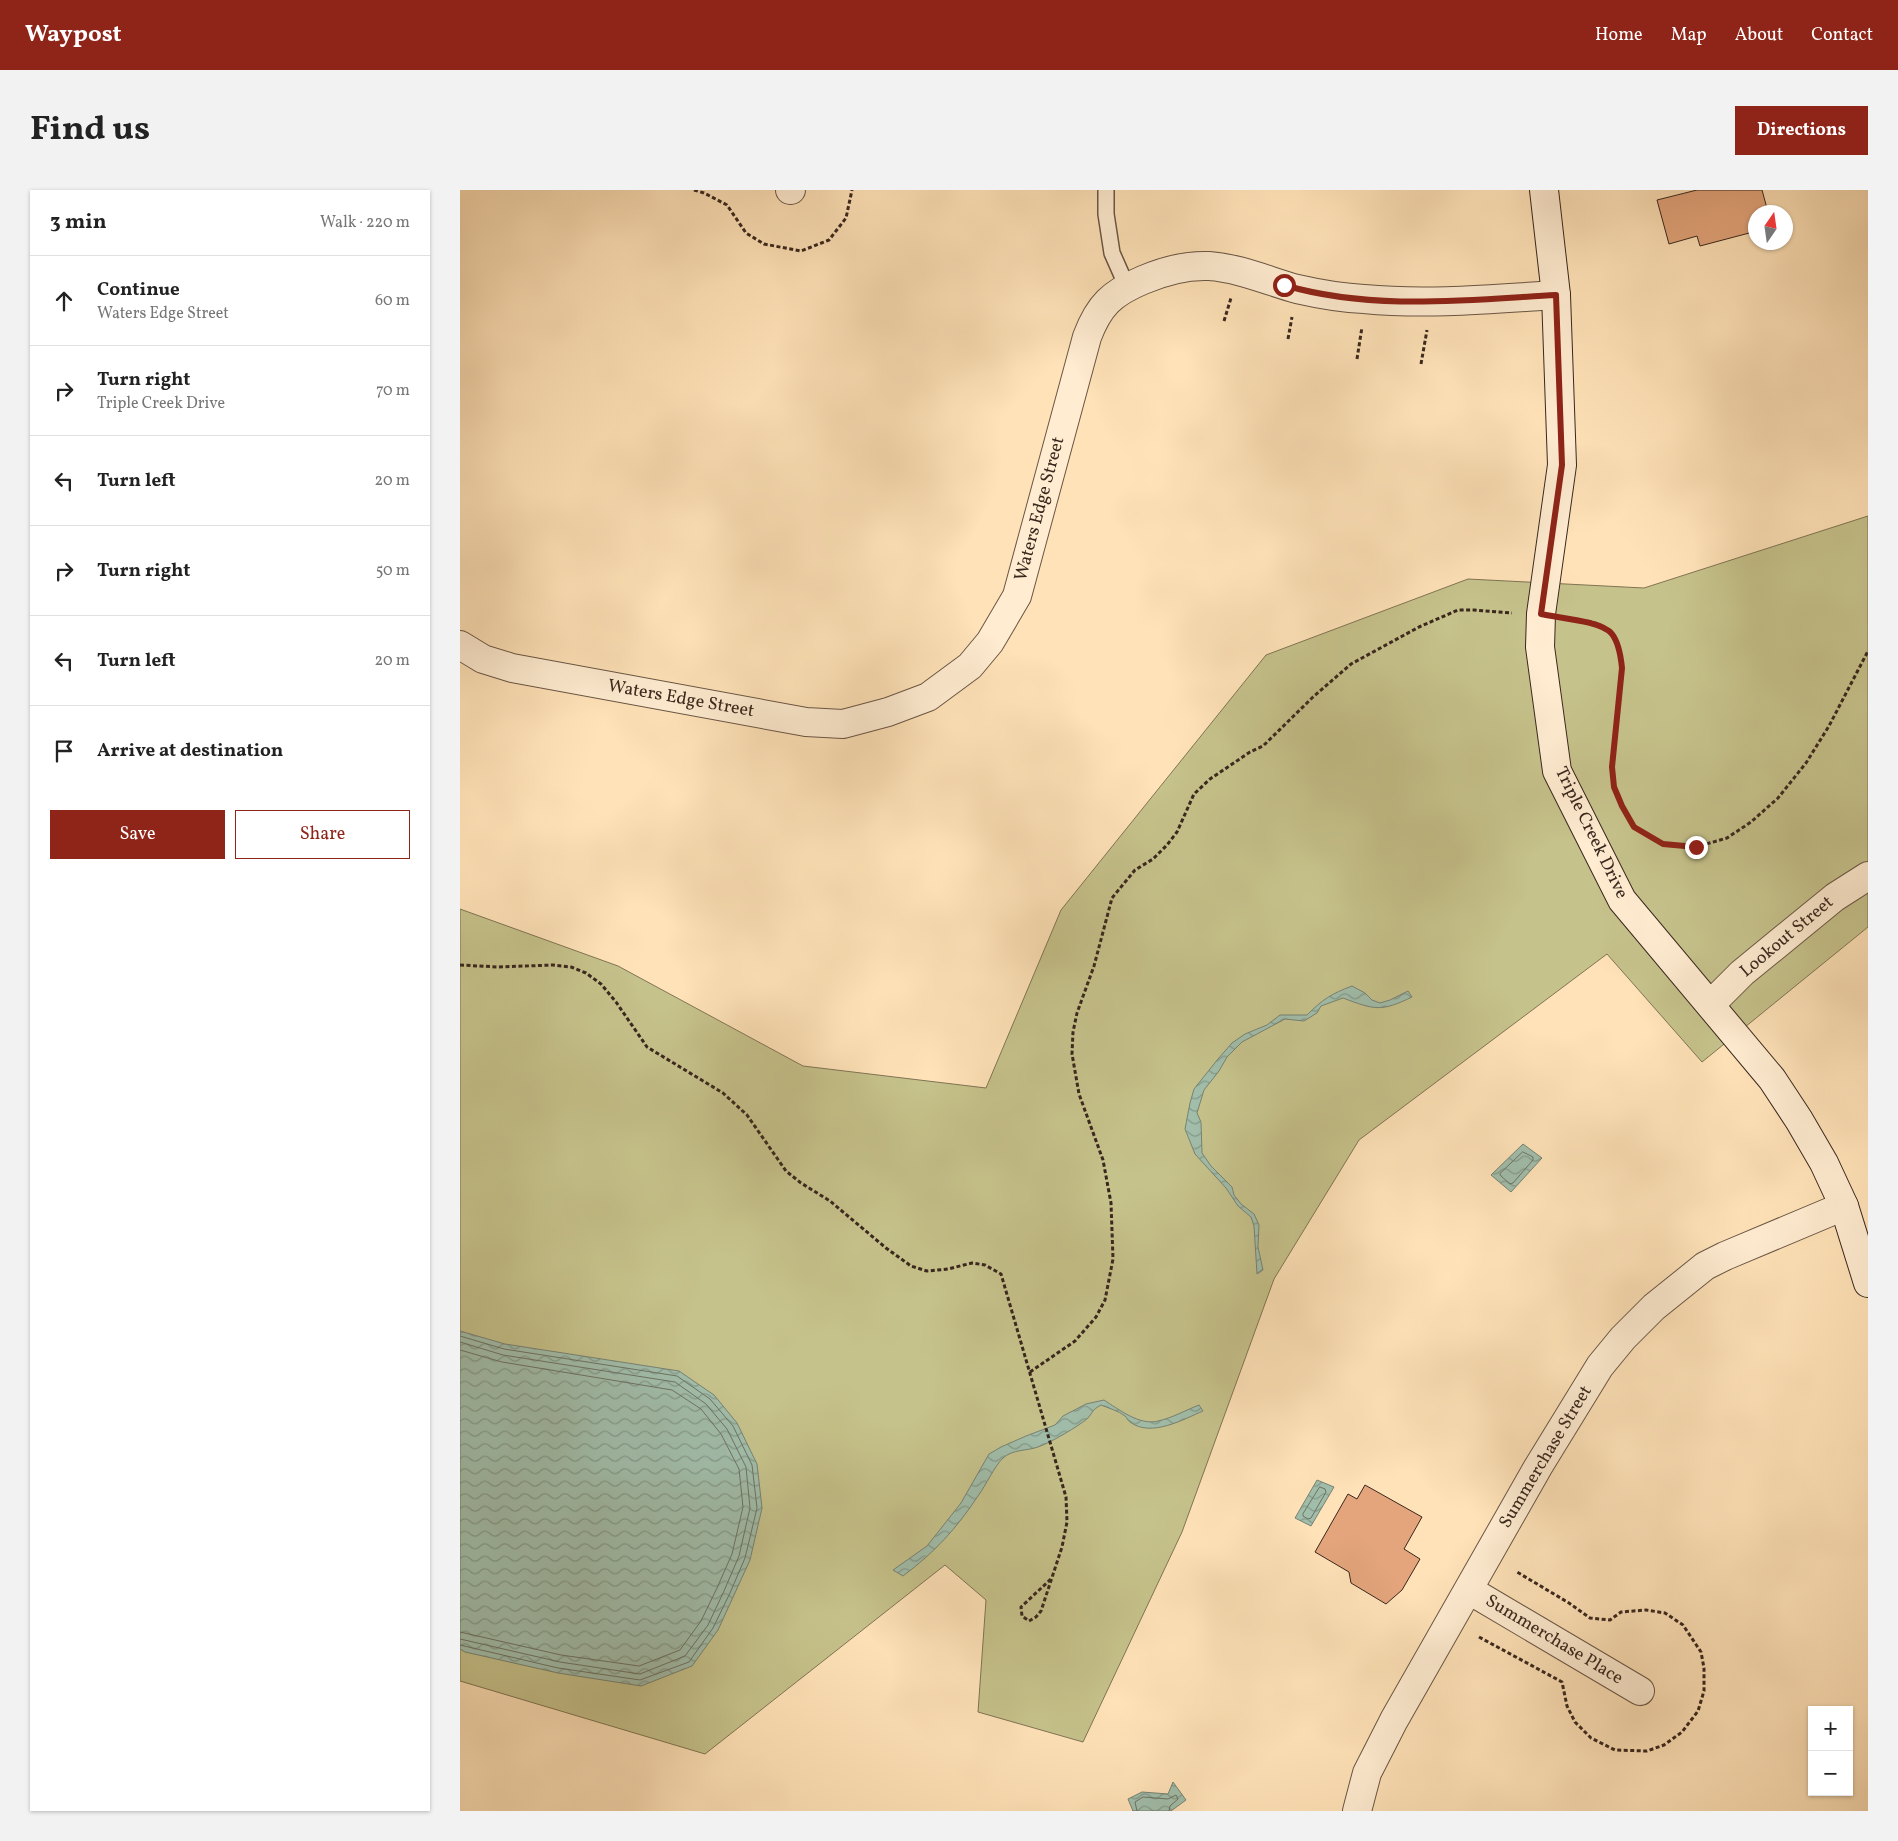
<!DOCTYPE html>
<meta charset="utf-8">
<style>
:root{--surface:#fff;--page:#f2f2f2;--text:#222;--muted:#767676;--line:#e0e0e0;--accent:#8f2418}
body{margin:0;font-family:Vollkorn,serif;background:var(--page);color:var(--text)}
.controls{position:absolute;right:15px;bottom:15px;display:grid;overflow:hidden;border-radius:0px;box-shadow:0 1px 4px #0004}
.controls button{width:45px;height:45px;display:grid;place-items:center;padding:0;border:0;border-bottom:1px solid var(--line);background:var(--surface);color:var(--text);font:25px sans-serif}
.compass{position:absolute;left:1288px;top:15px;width:45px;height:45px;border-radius:50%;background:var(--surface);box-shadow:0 1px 4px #0004;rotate:13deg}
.stop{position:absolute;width:15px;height:15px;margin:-11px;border:4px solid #8f2418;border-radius:50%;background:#fff}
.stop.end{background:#8f2418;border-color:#fff;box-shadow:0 1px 5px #0008}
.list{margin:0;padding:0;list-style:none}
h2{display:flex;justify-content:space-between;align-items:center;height:65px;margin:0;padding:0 20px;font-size:21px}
h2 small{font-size:16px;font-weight:400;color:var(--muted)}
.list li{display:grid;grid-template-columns:32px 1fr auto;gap:15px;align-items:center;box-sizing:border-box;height:90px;padding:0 20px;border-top:1px solid var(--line)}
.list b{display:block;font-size:19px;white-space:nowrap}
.list p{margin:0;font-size:16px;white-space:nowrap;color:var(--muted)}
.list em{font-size:16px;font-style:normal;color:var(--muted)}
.actions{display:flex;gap:10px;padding:15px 20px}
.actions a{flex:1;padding:11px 0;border:1px solid var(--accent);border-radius:0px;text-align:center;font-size:18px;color:var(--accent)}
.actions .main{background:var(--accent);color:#fff}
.icon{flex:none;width:28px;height:28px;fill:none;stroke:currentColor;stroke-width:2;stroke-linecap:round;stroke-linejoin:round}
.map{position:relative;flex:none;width:1408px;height:1621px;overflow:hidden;border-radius:0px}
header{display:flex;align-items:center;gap:30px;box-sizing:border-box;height:70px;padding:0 25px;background:var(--accent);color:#fff}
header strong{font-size:24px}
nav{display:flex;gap:28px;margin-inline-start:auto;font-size:18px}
.intro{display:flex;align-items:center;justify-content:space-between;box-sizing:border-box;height:120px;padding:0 30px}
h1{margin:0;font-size:35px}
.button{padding:12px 22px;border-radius:0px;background:var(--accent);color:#fff;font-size:18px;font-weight:700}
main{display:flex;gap:30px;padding:0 30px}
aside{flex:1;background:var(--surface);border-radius:0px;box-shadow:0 1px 4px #0004}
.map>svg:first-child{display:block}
</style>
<header>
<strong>Waypost</strong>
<nav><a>Home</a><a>Map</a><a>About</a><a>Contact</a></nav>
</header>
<div class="intro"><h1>Find us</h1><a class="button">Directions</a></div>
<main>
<aside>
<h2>3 min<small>Walk · 220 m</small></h2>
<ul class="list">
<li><svg class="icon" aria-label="ahead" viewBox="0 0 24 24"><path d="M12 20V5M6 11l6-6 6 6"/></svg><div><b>Continue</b><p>Waters Edge Street</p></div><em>60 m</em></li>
<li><svg class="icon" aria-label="right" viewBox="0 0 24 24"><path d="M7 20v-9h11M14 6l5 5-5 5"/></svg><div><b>Turn right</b><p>Triple Creek Drive</p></div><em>70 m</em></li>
<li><svg class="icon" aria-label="left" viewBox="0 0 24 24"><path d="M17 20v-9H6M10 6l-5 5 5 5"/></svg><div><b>Turn left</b></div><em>20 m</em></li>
<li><svg class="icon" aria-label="right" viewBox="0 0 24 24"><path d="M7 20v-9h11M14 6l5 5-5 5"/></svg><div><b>Turn right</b></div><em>50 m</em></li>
<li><svg class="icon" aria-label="left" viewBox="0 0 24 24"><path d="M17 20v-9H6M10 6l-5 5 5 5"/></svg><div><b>Turn left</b></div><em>20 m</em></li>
<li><svg class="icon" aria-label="arrive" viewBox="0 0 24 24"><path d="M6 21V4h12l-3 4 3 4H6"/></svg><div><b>Arrive at destination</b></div></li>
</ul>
<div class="actions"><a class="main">Save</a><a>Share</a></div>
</aside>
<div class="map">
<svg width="1408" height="1621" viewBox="0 0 1408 1621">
<defs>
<pattern id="water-waves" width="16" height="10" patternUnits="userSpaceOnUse" patternTransform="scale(1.25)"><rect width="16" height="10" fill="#a1beab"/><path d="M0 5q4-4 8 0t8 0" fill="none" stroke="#849a8b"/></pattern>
</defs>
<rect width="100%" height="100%" fill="#ffe2b8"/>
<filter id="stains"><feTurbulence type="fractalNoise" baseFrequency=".004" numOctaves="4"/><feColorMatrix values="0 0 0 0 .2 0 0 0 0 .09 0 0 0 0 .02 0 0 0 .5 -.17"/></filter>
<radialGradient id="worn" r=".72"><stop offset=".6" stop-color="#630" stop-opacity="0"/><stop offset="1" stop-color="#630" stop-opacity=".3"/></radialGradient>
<path fill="#c6c28b" stroke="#807454" d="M1408 326V737L1242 872 1147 764 899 950 814 1089 722 1342 623 1552 518 1522 526 1410 485 1375 245 1564 0 1491V719L158 776 343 876 526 898 601 720 806 465 1008 389 1184 398Z"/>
<g fill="url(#water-waves)" stroke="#778273">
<path d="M892 796 905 803 912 810 920 813 930 810 948 801 952 807C921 822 915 820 883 808L861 816 857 823 844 831 825 829 782 852 767 867 759 881 744 900 737 923 741 932 742 963 751 976 772 997 774 1005 781 1014 794 1024 799 1035 798 1057 803 1080 797 1084 794 1036 791 1027 778 1016 766 998 735 964 725 939 730 913 734 899 758 869 772 853 785 844 807 835 820 825H847C863 809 871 804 892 796Z"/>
<path d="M1063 954 1082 968 1051 1002 1031 985Z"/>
<path d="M0 1141 45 1154 219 1181 254 1205 277 1233 297 1274 302 1318 290 1370 258 1440 232 1476 181 1496 98 1483 5 1462 0 1459Z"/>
<path d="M644 1210C658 1219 680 1236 698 1231 712 1228 726 1220 739 1215L743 1221C724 1229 691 1248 670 1232 668 1231 667 1228 665 1226 659 1221 648 1218 641 1215 632 1220 633 1222 628 1228 619 1236 590 1253 578 1257 567 1261 553 1259 543 1268 534 1277 526 1295 518 1306 496 1339 475 1362 443 1386L433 1380 467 1356 501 1313 529 1264 541 1257 566 1246 595 1235 603 1226 626 1214Z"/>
<path d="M857 1290 874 1297 851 1336 835 1328Z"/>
<path d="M713 1592 726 1610 711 1621H673L668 1609 682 1602 708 1604Z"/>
</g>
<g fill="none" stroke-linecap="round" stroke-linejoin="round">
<g stroke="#6d7264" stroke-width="1">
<path d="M1063 962 1073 967V970L1053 993 1050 994 1041 986 1040 984Z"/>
<path d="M0 1146 44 1159 217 1186 250 1209 273 1236 292 1275 297 1318 285 1368 270 1403 253 1438 229 1472 180 1490 98 1478 0 1455"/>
<path d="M0 1152 43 1165 215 1192 246 1214 267 1239 286 1277 290 1318 279 1366 264 1401 248 1435 225 1466 180 1484 100 1472 0 1449"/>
<path d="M0 1160 42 1172 212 1200 241 1219 261 1244 279 1279 283 1317 272 1364 257 1398 241 1431 220 1460 179 1476 101 1465 0 1442"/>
<path d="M860 1297 865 1299 866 1302 851 1328 848 1329 843 1326V1324Z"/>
<path d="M677 1621 675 1612 683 1607 708 1609 716 1605 718 1609 710 1616 709 1621"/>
</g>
</g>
<g fill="#e4a57c" stroke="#39271e">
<path d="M1237 0H1302L1308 22H1296V28L1290 30 1293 42 1240 56 1237 46 1209 54 1197 10Z"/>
<path d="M905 1295 962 1327 944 1359 960 1369 942 1400 926 1414 891 1393 889 1382 855 1362 888 1304 897 1309Z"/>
</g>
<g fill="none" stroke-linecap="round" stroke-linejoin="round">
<g stroke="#6a5644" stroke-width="18">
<path id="lane" d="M646 0V24L652 63 667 97"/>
</g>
<g stroke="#6a5644" stroke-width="30">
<g id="street">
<path d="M330 0H331"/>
<path d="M0 455 23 469 52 478 346 532 383 534 428 522 468 507 510 476 530 452 557 406 627 147C639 115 652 103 683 90 704 81 726 75 749 76 779 78 808 91 837 99 859 104 881 108 904 109 968 115 1032 109 1096 105"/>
<path d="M1251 814 1282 783 1375 707 1408 686"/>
<path d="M1009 1400 1180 1501"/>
<path d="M897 1621 907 1583 934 1530 1078 1277 1140 1176 1163 1148 1194 1117 1245 1076 1265 1066 1384 1016"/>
</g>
</g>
<g stroke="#39271e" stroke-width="30">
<path id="secondary" d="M1084 0 1096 105 1102 275 1081 424 1080 457 1097 581 1162 710 1312 889 1339 930 1364 973 1384 1016 1408 1093"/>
</g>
<g stroke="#39271e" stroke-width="3" stroke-dasharray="4 2.5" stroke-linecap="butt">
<path d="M234 0 244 3 267 15 286 43 304 54 341 61 369 50 386 28 392 0"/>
<path d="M764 131 771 108"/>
<path d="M828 149 832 127"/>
<path d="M897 169 902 137"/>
<path d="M961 174 967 140"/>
<path d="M1108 429C1116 431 1128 430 1135 433 1156 441 1160 459 1162 478L1152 577 1154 597 1162 616 1174 637 1203 653 1236 657 1267 648 1291 632 1318 608 1346 573 1369 536 1408 461"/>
<path d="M0 775 38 777 93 775 111 777 126 783 141 794 156 812 187 857 263 903 287 925 326 981 341 993 370 1011 426 1058 451 1076 467 1081 488 1079 512 1073 525 1075 541 1084 606 1307 607 1332 602 1357 581 1421 576 1427 569 1431 562 1426 561 1417 592 1388"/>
<path d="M570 1182 615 1151 636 1127 645 1110 653 1069 651 1013 643 970 619 904 612 864 613 842 617 823 634 776 652 708 675 680 693 669 707 655 717 642 734 604 750 589 790 562 803 556 853 507 891 474 959 437 998 420H1014L1052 423"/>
<path d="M1019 1447 1102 1492 1107 1516 1115 1532 1131 1548 1155 1560 1187 1561 1204 1555 1222 1542 1238 1521 1244 1501V1478L1241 1462 1223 1435 1205 1423 1186 1420 1161 1422 1150 1430 1130 1428 1109 1413 1057 1382"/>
</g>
<use href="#lane" stroke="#ffecd1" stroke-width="15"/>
<use href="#street" stroke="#ffecd1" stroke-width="28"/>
<use href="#secondary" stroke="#ffecd1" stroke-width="28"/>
</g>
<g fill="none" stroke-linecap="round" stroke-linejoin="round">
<path stroke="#8f2418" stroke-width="6" d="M824 95C912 121 1006 110 1096 105L1102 275 1081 424C1099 428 1142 431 1152 444 1159 453 1161 468 1162 478L1152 577 1154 597 1162 616 1174 637 1203 654 1236 657"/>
</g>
<g text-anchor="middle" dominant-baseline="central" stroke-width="4" stroke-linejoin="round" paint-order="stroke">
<g font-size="18" fill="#39271e" stroke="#ffecd1">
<text transform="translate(580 319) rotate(-75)">Waters Edge Street</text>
<text transform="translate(221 509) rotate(10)">Waters Edge Street</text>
<text transform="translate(1131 643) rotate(64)">Triple Creek Drive</text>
<text transform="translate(1327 747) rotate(-40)">Lookout Street</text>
<text transform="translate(1086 1267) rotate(-59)">Summerchase Street</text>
<text transform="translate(1094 1450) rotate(31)">Summerchase Place</text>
</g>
</g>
<rect width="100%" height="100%" filter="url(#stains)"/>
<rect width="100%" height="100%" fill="url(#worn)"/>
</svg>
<div class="controls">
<button>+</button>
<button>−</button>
</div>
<svg class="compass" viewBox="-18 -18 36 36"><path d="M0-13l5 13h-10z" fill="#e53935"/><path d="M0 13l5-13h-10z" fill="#767676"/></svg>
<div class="stop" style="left:824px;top:95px"></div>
<div class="stop end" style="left:1236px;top:657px"></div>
</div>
</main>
